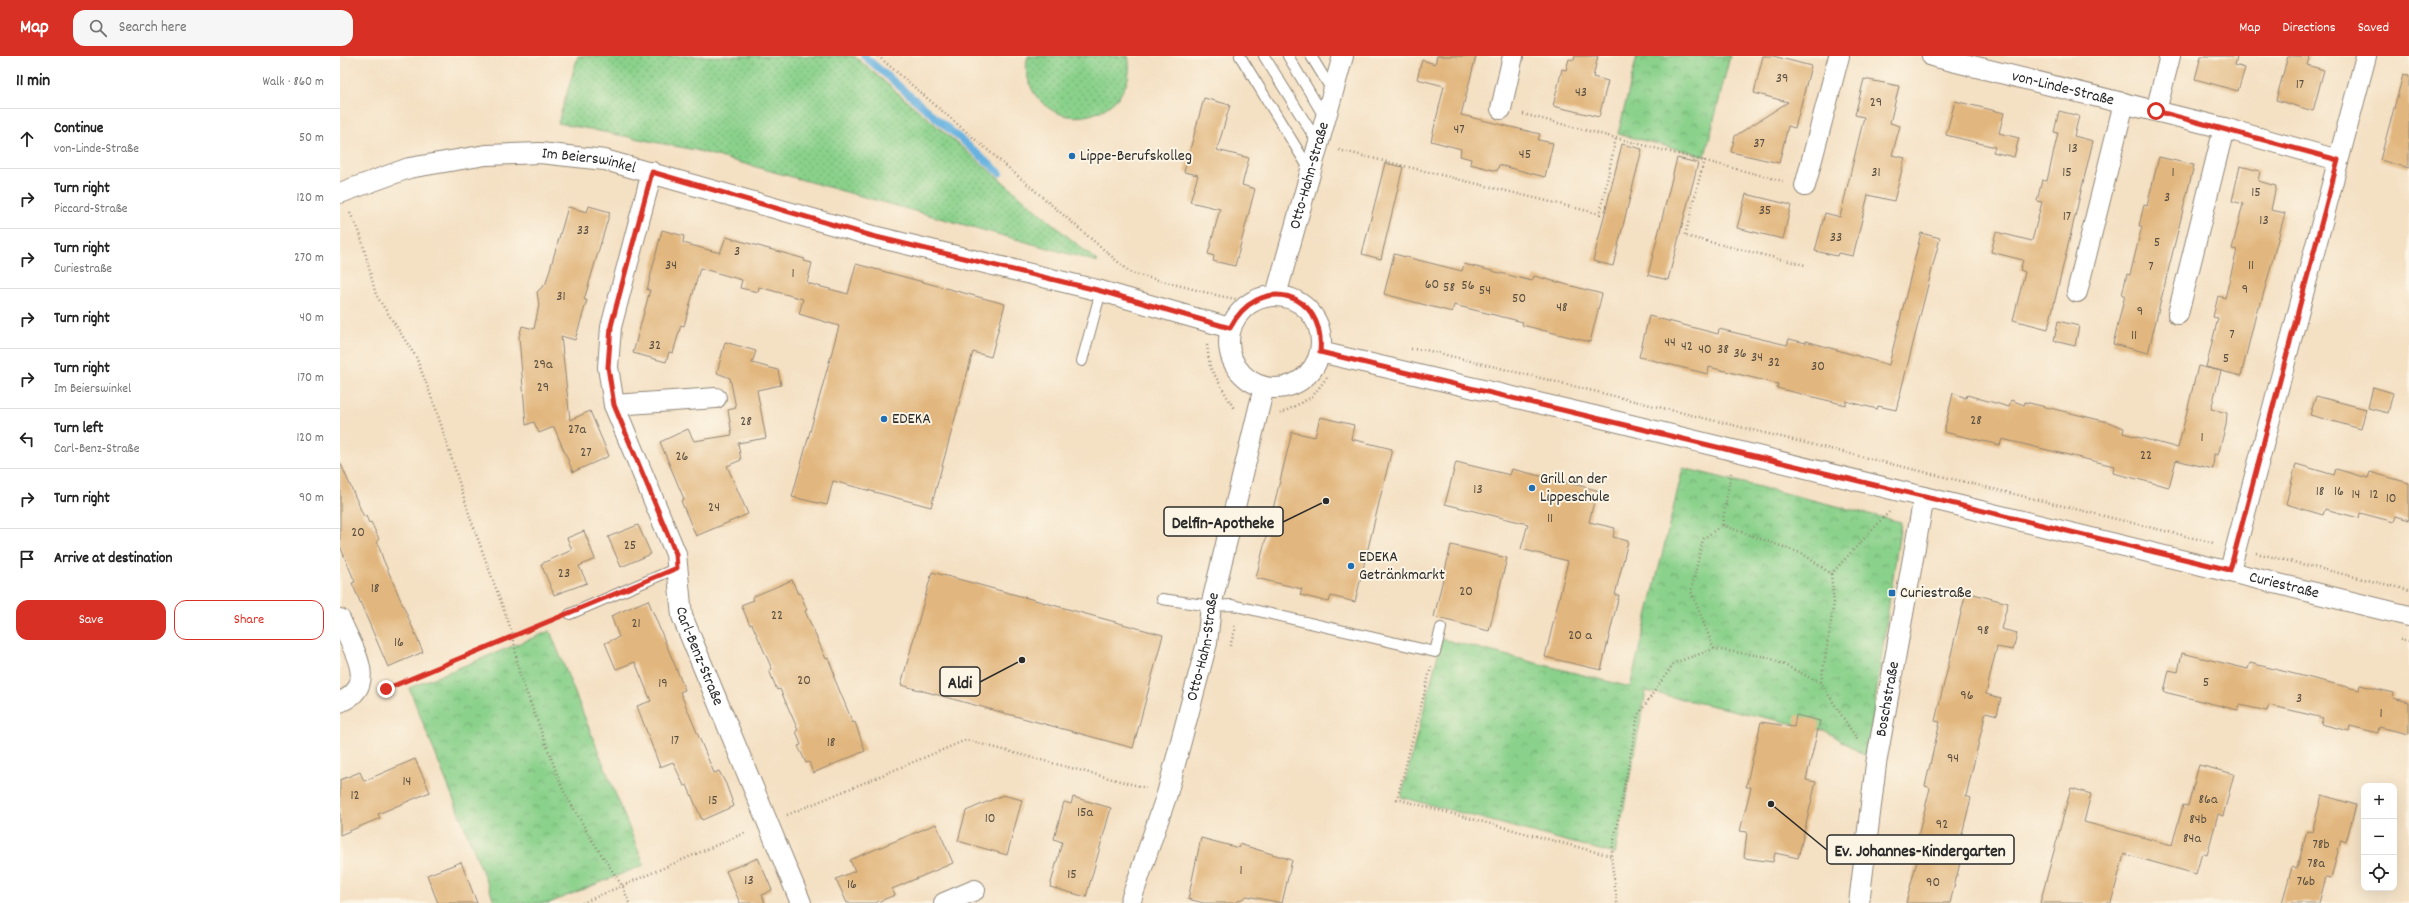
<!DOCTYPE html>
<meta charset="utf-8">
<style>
:root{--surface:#fff;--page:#f6f6f6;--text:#222;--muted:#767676;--line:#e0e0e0;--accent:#d93025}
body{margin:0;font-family:Dekko,sans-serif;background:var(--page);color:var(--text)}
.controls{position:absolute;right:12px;bottom:12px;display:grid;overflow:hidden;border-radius:8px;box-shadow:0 4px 16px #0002}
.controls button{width:36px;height:36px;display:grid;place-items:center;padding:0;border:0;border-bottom:1px solid var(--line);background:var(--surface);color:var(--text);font:20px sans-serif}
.stop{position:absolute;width:12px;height:12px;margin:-9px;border:3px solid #d93025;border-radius:50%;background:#fff}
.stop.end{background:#d93025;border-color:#fff;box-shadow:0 1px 4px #0008}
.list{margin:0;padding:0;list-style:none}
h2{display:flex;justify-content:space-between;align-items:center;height:52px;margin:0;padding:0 16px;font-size:17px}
h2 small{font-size:13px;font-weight:400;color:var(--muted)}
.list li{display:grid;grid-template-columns:26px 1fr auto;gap:12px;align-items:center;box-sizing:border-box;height:60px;padding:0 16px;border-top:1px solid var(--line)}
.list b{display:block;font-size:15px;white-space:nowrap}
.list p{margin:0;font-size:13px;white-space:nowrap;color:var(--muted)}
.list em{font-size:13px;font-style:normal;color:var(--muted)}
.actions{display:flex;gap:8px;padding:12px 16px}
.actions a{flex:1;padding:9px 0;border:1px solid var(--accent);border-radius:12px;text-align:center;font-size:14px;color:var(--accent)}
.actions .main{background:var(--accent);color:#fff}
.icon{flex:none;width:22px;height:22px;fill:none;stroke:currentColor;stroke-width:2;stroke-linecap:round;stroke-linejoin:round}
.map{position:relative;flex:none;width:2069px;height:847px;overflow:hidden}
header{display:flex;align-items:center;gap:24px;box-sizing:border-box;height:56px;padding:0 20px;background:var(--accent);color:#fff}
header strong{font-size:19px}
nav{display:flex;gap:22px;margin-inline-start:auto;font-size:14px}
.search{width:280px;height:36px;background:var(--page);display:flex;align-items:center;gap:10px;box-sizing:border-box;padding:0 14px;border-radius:12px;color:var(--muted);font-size:15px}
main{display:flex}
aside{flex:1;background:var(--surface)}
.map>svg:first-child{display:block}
</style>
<header>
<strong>Map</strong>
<div class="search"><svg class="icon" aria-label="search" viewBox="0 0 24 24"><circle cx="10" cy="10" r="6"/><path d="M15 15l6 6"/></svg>Search here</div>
<nav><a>Map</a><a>Directions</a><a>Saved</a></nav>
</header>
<main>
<aside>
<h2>11 min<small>Walk · 860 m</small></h2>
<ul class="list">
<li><svg class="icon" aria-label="ahead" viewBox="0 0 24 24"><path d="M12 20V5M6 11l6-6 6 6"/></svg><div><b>Continue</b><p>von-Linde-Straße</p></div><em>50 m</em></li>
<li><svg class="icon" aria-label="right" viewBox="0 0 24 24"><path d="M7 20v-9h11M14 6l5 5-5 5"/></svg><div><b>Turn right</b><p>Piccard-Straße</p></div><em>120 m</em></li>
<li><svg class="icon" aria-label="right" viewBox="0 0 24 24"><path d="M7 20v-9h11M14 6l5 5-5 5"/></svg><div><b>Turn right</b><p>Curiestraße</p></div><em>270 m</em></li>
<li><svg class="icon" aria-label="right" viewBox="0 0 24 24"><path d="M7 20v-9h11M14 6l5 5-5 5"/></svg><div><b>Turn right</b></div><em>40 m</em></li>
<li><svg class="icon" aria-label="right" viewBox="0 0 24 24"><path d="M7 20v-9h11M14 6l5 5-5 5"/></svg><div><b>Turn right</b><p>Im Beierswinkel</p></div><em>170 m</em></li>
<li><svg class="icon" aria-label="left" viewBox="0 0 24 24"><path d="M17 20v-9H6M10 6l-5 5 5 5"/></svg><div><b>Turn left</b><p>Carl-Benz-Straße</p></div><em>120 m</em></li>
<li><svg class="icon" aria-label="right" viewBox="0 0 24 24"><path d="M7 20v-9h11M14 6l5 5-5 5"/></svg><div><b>Turn right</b></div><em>90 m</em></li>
<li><svg class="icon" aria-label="arrive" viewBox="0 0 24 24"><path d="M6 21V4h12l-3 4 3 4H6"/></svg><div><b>Arrive at destination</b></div></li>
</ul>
<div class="actions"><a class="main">Save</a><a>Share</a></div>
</aside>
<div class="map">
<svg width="2069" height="847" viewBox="0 0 2069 847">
<defs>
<pattern id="grass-dots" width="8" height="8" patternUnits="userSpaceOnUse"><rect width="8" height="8" fill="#8ad18b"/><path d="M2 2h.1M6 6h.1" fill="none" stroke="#71aa72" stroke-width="1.8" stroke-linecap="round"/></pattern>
<pattern id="park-crowns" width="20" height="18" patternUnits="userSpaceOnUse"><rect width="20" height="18" fill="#8ad18b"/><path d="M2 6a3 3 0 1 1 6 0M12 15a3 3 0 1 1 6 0" fill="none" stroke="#71aa72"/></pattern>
</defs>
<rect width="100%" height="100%" fill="#fcf5e5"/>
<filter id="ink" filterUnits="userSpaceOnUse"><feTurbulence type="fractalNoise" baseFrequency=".025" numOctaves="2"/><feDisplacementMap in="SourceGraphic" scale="8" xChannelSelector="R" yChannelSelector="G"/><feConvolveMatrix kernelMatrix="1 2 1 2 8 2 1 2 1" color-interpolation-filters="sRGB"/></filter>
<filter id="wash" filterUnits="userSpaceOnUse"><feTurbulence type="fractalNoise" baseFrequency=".012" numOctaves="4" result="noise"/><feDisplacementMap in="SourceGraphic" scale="16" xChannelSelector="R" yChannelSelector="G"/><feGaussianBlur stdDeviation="0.9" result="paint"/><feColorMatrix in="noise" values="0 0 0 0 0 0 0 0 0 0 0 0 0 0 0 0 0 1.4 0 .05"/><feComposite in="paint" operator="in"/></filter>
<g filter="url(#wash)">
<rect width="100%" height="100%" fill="#f4e0c3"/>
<g fill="url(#grass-dots)" stroke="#5a7e5b">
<path d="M238 0H514L758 206 355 94 218 67Z"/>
<path d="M688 0H788C800 52 725 87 693 35 688 26 684 11 688 0Z"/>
</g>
<g fill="url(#park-crowns)" stroke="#5a7e5b">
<path d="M1297 0H1390L1365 100 1278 78Z"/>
<path d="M1343 412 1561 466 1527 701 1486 675 1306 635 1275 798 1061 741 1102 583 1290 631Z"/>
<path d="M210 575 304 809 209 847H155L69 632Z"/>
</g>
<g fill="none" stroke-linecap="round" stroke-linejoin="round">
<path stroke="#68b2e0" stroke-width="7" d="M524 0 660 117"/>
</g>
<g id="blocks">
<g fill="#e2b77f">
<path d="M1097 0H1136L1121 59 1200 78 1198 84 1213 87 1205 121 1159 109 1157 115 1130 108 1131 103 1120 100 1121 93 1091 85 1104 30 1077 23 1082 4 1095 8Z"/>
<path d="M1235 0H1258L1253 21 1268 25 1259 61 1213 50 1222 13 1226 14 1229 3 1234 4Z"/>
<path d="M1423 0H1433L1471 10 1455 72 1448 70 1439 107 1391 96 1395 80 1448 46 1414 37Z"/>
<path d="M1861 0H1897L1895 9 1905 12 1898 35 1855 23Z"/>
<path d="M1948 0H1970L1967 9 1984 14 1973 55 1936 44Z"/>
<path d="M2063 19 2069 20V112L2040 104Z"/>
<path d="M1524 23 1559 30 1550 67 1560 70 1552 99 1565 102 1554 145 1528 139 1513 200 1498 197 1497 200 1475 195 1485 157 1500 161 1524 61 1515 59Z"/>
<path d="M864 42 890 49 877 94 909 102 902 129 915 133 895 210 873 205 874 200 868 198 880 153 850 146 858 119 844 116Z"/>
<path d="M1615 45 1664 57 1659 77 1679 82 1674 101 1653 96 1655 91 1606 79Z"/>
<path d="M1719 55 1739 60 1734 80 1753 85 1708 273 1673 264 1685 216 1680 214 1683 204 1651 196 1656 176 1692 185 1702 146 1697 145 1702 124 1707 125 1718 77 1714 76Z"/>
<path d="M1282 88 1302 93 1273 210 1253 205Z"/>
<path d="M1819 101 1854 109 1808 297 1773 288 1785 239H1782L1787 218 1790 219 1802 170H1799L1804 149 1807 150Z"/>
<path d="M1337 102 1358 107 1328 224 1308 219Z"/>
<path d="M1045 107 1063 111 1041 203 1022 198Z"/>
<path d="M1900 110 1920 115 1918 125 1936 130 1931 154 1945 157 1920 251 1918 250 1901 320 1866 311 1878 262 1873 261 1878 240 1885 242 1897 194 1892 193 1903 148 1892 145Z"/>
<path d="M1406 138 1451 149 1443 183 1397 172Z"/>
<path d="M249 150 270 156 244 244H247L235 284 221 280 230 364 250 355 269 400 233 416 214 371 199 377 194 366 186 369 179 281 182 270 194 273 199 249 197 236 206 227 228 151 247 156Z"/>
<path d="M322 174 344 180 343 187 380 197 386 181 465 203 464 205 472 207 467 227 508 238 516 208 665 248 651 301 633 296 591 451 493 425 487 449 452 441 499 270 459 258 463 243 419 231 418 236 400 232 402 224 360 212 344 270 341 269 333 297 329 296 326 306 293 297 310 234H307Z"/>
<path d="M1581 177 1600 182 1556 354 1538 350 1537 353 1506 345V349L1437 332 1438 328 1369 311 1368 318 1299 301 1309 260 1378 278 1379 273 1447 289 1449 283 1466 287V285L1549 309Z"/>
<path d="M1054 198 1122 215 1124 208 1192 225 1194 220 1262 238 1250 286 1182 269 1183 266 1114 249 1112 256 1044 238Z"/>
<path d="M1718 265 1739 270 1735 290 1714 285Z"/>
<path d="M385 286 416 295 412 307 438 314 441 329 417 334 426 382 398 387 401 404 387 410 408 458 356 480 341 445 344 443 320 386 348 373 354 385 392 379 388 354 396 352 390 322 377 317Z"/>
<path d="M1858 310 1881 315 1871 353 1887 357 1886 369 1878 399 1874 398 1873 413 1836 404 1829 431 1773 417 1774 410 1662 383 1660 389 1604 376 1613 337 1626 342 1627 339 1669 351 1671 344 1684 349 1685 346 1768 366 1784 372 1783 377 1838 392Z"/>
<path d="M2033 331 2053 337 2048 357 2028 352Z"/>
<path d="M1976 340 2026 353 2021 373 1970 359Z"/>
<path d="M980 361 1014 369 1011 383 1052 393 1015 546 991 540 989 546 960 539 962 533 916 522 952 376 975 381Z"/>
<path d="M0 406 24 461 26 460 29 467 31 466 39 483 37 485 43 503 83 596 48 611 12 527 15 526 0 490Z"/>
<path d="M1116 406 1170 419 1172 413 1257 434 1249 466 1275 472 1273 481 1288 485 1275 539H1279L1261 614 1205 601 1228 505 1181 493 1188 468 1105 448Z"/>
<path d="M1956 408 1994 419 1996 413 2028 422 2030 416 2069 427V464L2056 460 2054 466 2020 457 2019 462 1985 453 1983 459 1946 448Z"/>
<path d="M298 469 311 498 281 511 268 481Z"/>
<path d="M244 475 255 503 239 510 247 527 214 539 201 508 232 494 227 482Z"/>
<path d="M1111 489 1167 502 1149 575 1094 561Z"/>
<path d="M592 516 823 579 793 692 561 629Z"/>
<path d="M452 524 458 538 460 537 467 554 465 555 486 603 488 602 495 619H493L513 667 515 666 525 695 473 717 469 706 466 707 458 690 461 689 456 675 458 674 440 633 437 634 429 614 432 613 412 568 410 569 401 549 414 544 412 541Z"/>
<path d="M1626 536 1668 547 1661 573 1677 577 1673 594 1657 591 1652 611 1646 638 1661 642 1657 659 1646 656 1626 740 1631 742 1615 806 1620 807 1610 847H1566L1579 797 1574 796 1590 732 1585 730 1600 666 1595 665Z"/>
<path d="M308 544 345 634 340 636 374 717 379 715 386 728 394 750 362 764 347 729 344 730 333 706 320 711 297 650 311 645 295 606 276 613 265 587 279 581 271 560Z"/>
<path d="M1842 597 1908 613 1910 607 2019 634 2020 629 2054 637 2053 642 2069 646V678L2039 671 2038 677 2010 670 2009 675 1981 668 1983 662 1929 649 1927 655 1900 649 1898 654 1824 636 1829 614 1838 616Z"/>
<path d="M1456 659 1480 665 1466 724 1476 726 1458 802 1435 797 1433 806 1404 802 1407 776 1400 775 1411 731H1406L1421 666 1454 671Z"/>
<path d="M75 703 90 736 38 758 40 762 0 779V724L20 716 24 725Z"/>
<path d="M1859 709 1894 718 1883 760 1878 758 1867 799 1862 797 1856 818 1784 798 1771 847H1700L1731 732 1751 738 1744 766 1832 789 1843 749 1848 750Z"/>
<path d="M663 739 682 744 667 799 618 785 626 755Z"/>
<path d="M1982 739 2016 749 2006 786 2001 784 1991 822 1986 821 1979 847H1942L1952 811 1957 813 1967 775 1972 776Z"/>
<path d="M733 741 771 752 746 841 710 831 722 786 714 783 724 746 731 748Z"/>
<path d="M596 768 613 807 552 833 555 839 535 847H507L496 823 515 815 510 804Z"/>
<path d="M861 782 899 792V788L952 804 942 847 907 840 895 847H864L848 843Z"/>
<path d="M418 802 432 834 422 839 425 847H400L386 815Z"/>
<path d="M121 806 137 847H98L87 819Z"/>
</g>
</g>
</g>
<g filter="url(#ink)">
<use href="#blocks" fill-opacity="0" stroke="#908677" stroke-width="1"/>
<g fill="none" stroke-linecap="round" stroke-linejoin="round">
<g stroke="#908677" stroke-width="12">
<g id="service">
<path d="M900 0 970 114"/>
<path d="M924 0 978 87"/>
<path d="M948 0 985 62"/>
<path d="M971 0 993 36"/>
<path d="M742 305 761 235"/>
<path d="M822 543 871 550 892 549 1095 596 1101 572"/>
<path d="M230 558 337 512"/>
</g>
</g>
<g stroke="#908677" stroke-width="22">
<g id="minor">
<path id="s1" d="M1592 0 1884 72 1998 104"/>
<path d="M1161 53 1173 0"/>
<path d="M1816 55 1830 0"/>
<path id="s2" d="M312 116 271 271 268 311 274 349 336 498 342 560 461 847"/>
<path d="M1465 130 1499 0"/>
<path id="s3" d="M0 137 69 112 146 99 200 97 265 104 533 180 761 235 890 272"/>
<path d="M1737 236 1784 47"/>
<path id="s4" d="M936 239 1003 0"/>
<circle cx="935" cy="286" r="46"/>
<path d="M1838 258 1884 72"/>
<path id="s5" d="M980 296 1254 360 2069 560"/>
<path d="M274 349 376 342"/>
<path d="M1890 514 2026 0"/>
<path d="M0 563C12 593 40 629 0 646"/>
<path d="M604 847 635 834"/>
<path id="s6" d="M790 847 827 738 867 587 871 550 924 331"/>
<path id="s7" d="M1519 847 1536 708 1584 441"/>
</g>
</g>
<g stroke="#908677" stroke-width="2.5" stroke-dasharray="1 3" stroke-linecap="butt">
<path d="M538 0 791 217 880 240 911 246"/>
<path d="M1183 58 1443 125"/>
<path d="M999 94 1260 158 1276 82"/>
<path d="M1364 104 1345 180 1465 209"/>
<path d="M10 157 20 177 36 239 76 301 96 353 131 464 173 579 179 616 223 734 252 784 283 831 289 847"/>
<path d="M867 289 870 311 893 351H896"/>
<path d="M1071 293 1086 294 1874 487"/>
<path d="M940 358 972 341 988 320"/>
<path d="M1382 469 1391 417"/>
<path d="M1916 497 2069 534"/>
<path d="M1491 518 1549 456"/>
<path d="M2060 583 2069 585"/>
<path d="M890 590 895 574 894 567"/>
<path d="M1374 593 1351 535 1363 483 1382 469 1463 498 1491 518 1494 547 1481 627"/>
<path d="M1091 611 1057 743 1271 800"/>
<path d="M39 633H46L214 564"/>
<path d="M447 759 626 684 806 732"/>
<path d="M242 847 407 776"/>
<path d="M1277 847 1271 800 1298 659 1334 607 1374 593 1428 601 1481 627 1518 685"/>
</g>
<use href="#service" stroke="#fff" stroke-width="10"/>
<use href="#minor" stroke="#fff" stroke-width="20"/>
</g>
</g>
<g fill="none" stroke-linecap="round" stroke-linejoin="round" filter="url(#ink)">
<path stroke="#d93025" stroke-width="5" d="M46 633 337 512 336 498 274 349 268 311 271 270 312 116 532 180 761 235 890 272C918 217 986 235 980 296L1890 514 1998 104 1816 55"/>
</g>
<g fill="#1f6fb2" stroke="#fcf5e5" stroke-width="1.5">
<circle cx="732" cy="100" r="4"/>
<circle cx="544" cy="363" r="4"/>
<circle cx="1192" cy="432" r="4"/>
<circle cx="1011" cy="510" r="4"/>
<rect x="1548" y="533" width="8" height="8" rx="2"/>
</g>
<g text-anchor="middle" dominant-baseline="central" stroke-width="4" stroke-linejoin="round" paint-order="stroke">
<g font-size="14" fill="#594e40">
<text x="1442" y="23">39</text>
<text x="1960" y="29">17</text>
<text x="1241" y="37">43</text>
<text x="1536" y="47">29</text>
<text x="1119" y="74">47</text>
<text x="1419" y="88">37</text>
<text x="1733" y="93">13</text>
<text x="1185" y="99">45</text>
<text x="1536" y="117">31</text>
<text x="1727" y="117">15</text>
<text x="1833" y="117">1</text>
<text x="1916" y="137">15</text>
<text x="1827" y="142">3</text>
<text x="1425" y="155">35</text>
<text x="1727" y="161">17</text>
<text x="1924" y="165">13</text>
<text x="243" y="175">33</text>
<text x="1496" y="182">33</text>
<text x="1817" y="187">5</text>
<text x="397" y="196">3</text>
<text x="331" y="210">34</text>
<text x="1911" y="210">11</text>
<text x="1811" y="211">7</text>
<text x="453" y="218">1</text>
<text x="1092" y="229">60</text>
<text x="1128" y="230">56</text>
<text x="1109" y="232">58</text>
<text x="1905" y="234">9</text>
<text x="1145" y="235">54</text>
<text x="221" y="241">31</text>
<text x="1179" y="243">50</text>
<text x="1222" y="252">48</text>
<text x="1800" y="256">9</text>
<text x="1892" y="279">7</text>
<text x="1794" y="280">11</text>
<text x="1330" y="287">44</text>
<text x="315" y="290">32</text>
<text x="1347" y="291">42</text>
<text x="1365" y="294">40</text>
<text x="1383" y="294">38</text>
<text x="1400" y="298">36</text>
<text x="1417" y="302">34</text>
<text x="1886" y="303">5</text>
<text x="1434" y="307">32</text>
<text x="203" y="309">29a</text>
<text x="1478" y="311">30</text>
<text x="203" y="332">29</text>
<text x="1636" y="365">28</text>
<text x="406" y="366">28</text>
<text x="237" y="374">27a</text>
<text x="1862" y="382">1</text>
<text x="246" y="397">27</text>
<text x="1806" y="400">22</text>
<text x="342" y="401">26</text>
<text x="1138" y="434">13</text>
<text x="1980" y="436">18</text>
<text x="1999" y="436">16</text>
<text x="2016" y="439">14</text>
<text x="2034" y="439">12</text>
<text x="2051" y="443">10</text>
<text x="374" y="452">24</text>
<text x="1210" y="463">11</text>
<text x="18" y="477">20</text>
<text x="290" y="490">25</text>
<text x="224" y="518">23</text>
<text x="35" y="533">18</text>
<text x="1126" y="536">20</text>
<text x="437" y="560">22</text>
<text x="296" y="568">21</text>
<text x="1643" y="575">98</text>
<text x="1240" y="580">20 a</text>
<text x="59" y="587">16</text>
<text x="464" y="625">20</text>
<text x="1866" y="627">5</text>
<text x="323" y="628">19</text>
<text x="1627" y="640">96</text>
<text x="1959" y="643">3</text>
<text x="2041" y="658">1</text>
<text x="335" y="685">17</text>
<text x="491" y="687">18</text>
<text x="1613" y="703">94</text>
<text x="67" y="726">14</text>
<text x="15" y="740">12</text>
<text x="1868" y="744">86a</text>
<text x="373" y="745">15</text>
<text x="745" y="757">15a</text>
<text x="650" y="763">10</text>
<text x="1858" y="764">84b</text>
<text x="1602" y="769">92</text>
<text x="1852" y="783">84a</text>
<text x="1981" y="789">78b</text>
<text x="1976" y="808">78a</text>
<text x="901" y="815">1</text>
<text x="732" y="819">15</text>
<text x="409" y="825">13</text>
<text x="1966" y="826">76b</text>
<text x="1593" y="827">90</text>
<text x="512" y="829">16</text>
</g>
<g font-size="16" fill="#2b2b2b" stroke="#fcf5e5">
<text stroke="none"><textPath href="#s1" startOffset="135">von-Linde-Straße</textPath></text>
<text stroke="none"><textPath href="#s3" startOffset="255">Im Beierswinkel</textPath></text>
<text stroke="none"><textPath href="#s4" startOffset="124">Otto-Hahn-Straße</textPath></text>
<text stroke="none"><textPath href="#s5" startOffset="992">Curiestraße</textPath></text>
<text stroke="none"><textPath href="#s6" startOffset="267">Otto-Hahn-Straße</textPath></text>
<text stroke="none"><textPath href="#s2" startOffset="506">Carl-Benz-Straße</textPath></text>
<text stroke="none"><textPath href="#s7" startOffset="206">Boschstraße</textPath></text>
</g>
<g font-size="16" fill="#2b2b2b" stroke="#fcf5e5" text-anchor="start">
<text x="740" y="100">Lippe-Berufskolleg</text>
<text x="552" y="363">EDEKA</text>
<text x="1200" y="423">Grill an der<tspan x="1200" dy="18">Lippeschule</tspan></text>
<text x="1019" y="501">EDEKA<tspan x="1019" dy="18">Getränkmarkt</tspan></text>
<text x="1560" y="537">Curiestraße</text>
</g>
</g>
<path fill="none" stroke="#2b2b2b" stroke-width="1.5" d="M986 445L943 466M682 604L640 626M1431 748L1487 794"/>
<g fill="#2b2b2b" stroke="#fcf5e5" stroke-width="1.5">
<circle cx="986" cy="445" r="4"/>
<circle cx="682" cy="604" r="4"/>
<circle cx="1431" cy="748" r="4"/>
</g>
<g fill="#fcf5e5" stroke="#2b2b2b" stroke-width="1.5">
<rect x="824" y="451" width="119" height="29" rx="4"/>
<rect x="600" y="611" width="40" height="29" rx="4"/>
<rect x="1487" y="779" width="187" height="29" rx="4"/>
</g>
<g font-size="17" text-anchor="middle" font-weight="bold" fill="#2b2b2b">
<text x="883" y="472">Delfin-Apotheke</text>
<text x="620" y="632">Aldi</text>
<text x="1580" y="800">Ev. Johannes-Kindergarten</text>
</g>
</svg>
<div class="controls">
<button>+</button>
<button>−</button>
<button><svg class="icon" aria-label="locate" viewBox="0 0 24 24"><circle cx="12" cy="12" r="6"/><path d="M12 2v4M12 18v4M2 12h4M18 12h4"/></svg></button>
</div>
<div class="stop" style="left:1816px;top:55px"></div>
<div class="stop end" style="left:46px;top:633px"></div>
</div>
</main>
